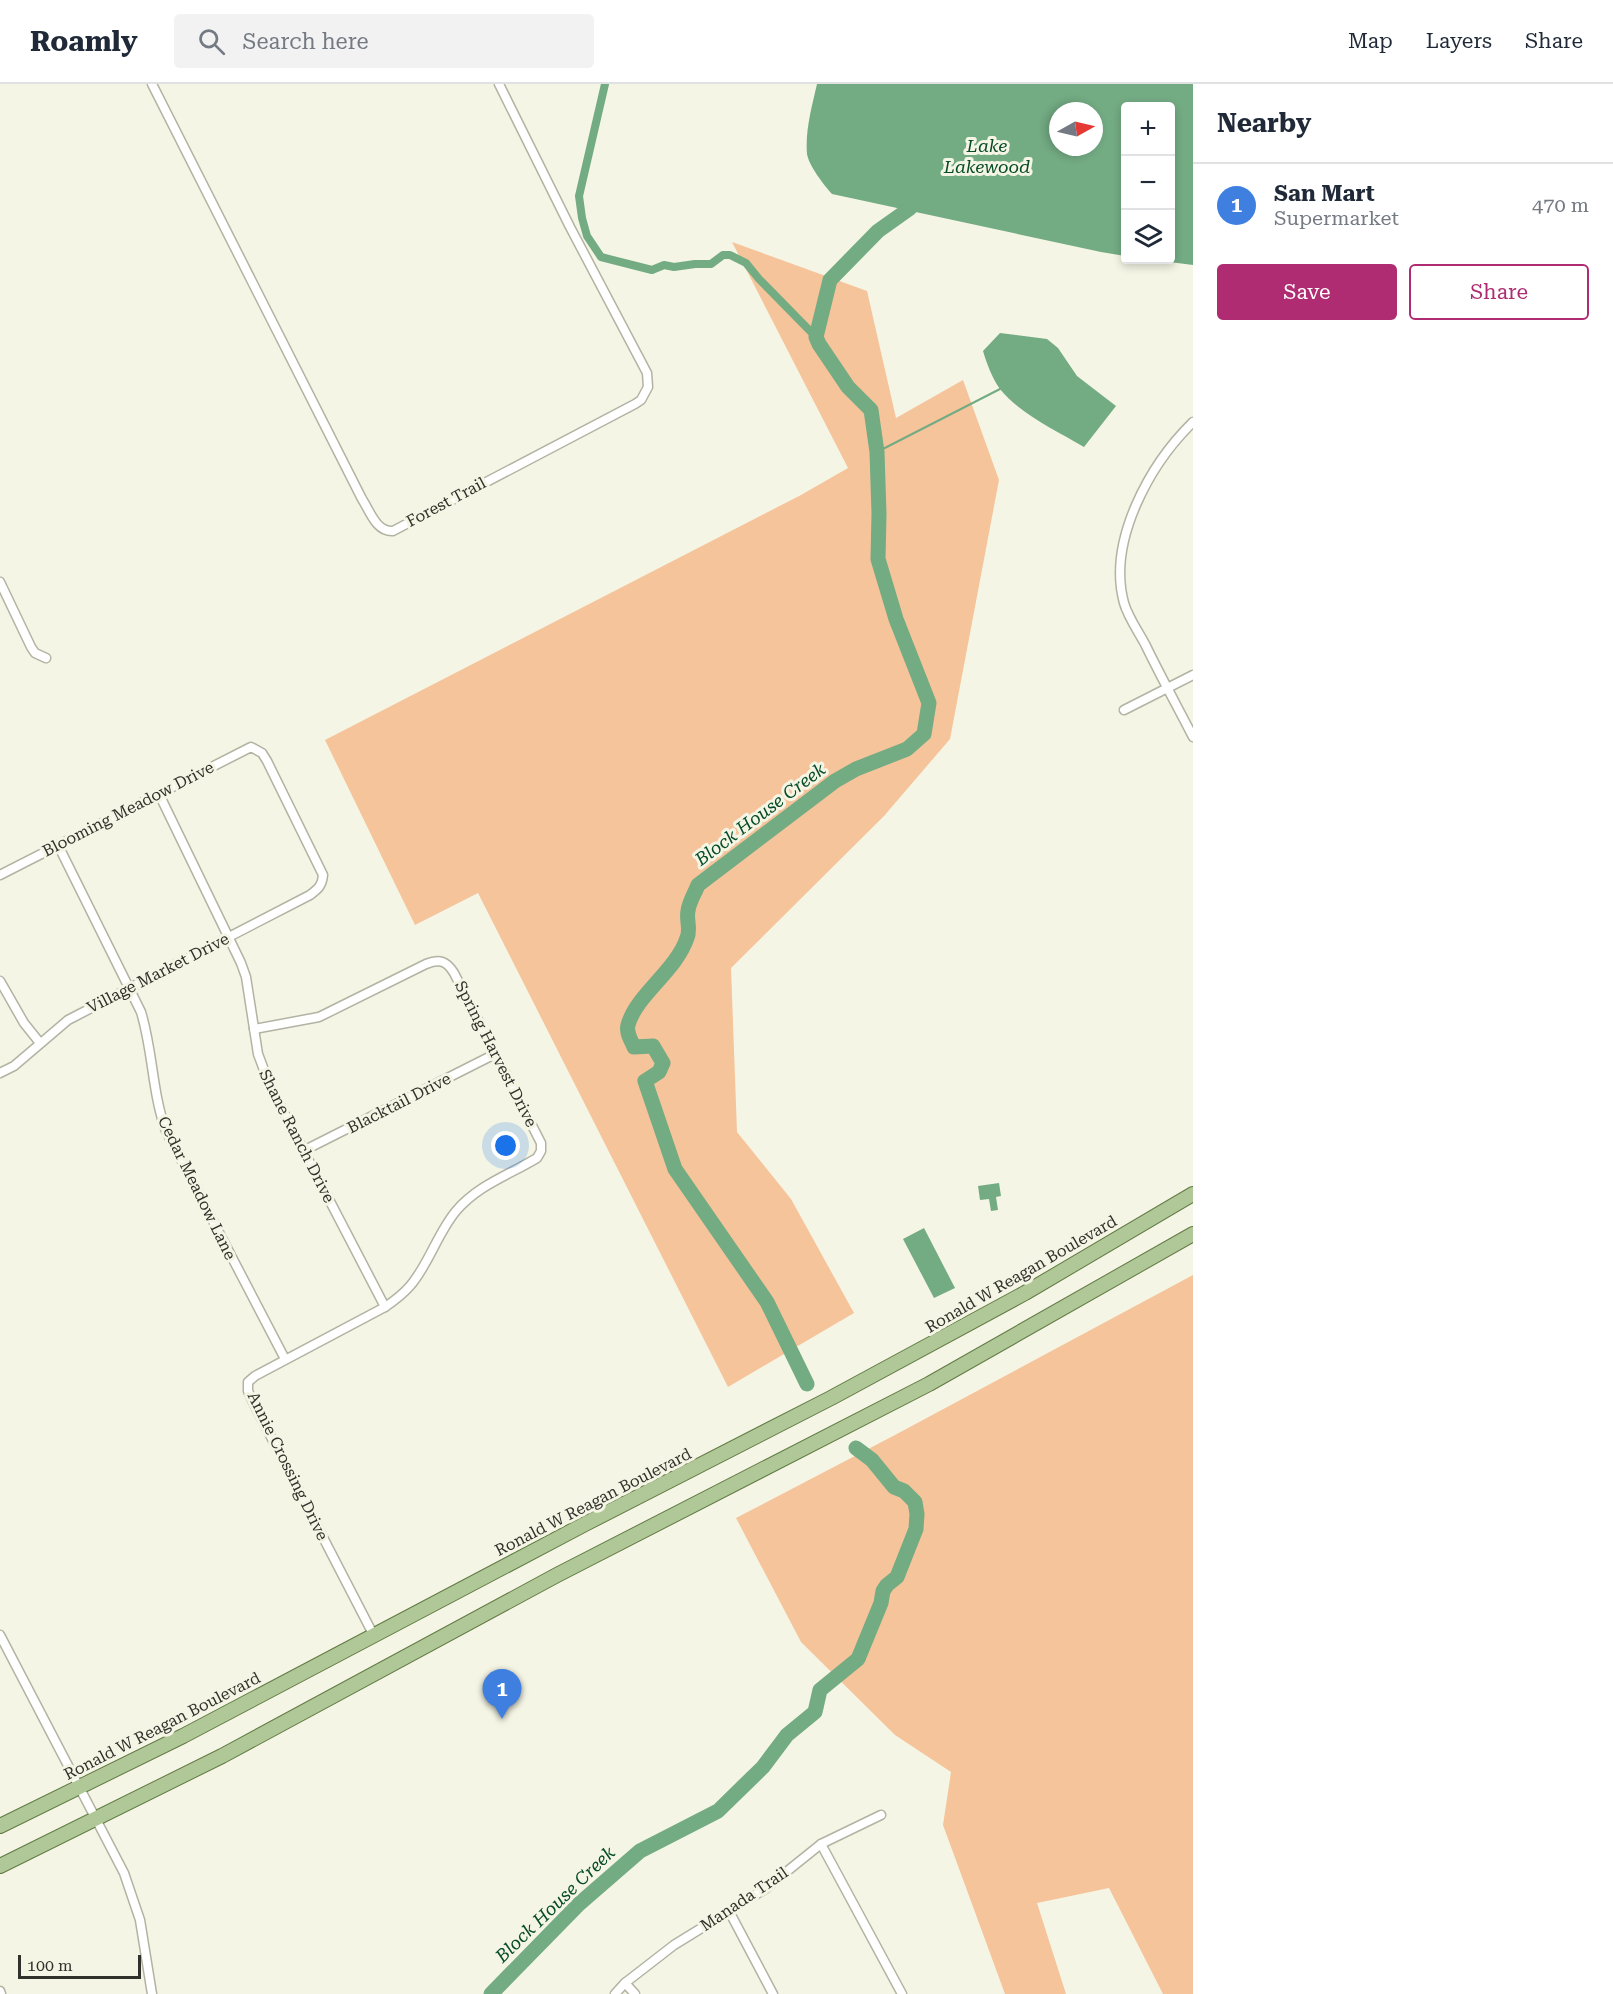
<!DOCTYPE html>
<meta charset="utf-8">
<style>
:root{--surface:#fff;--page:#f2f2f3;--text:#1f2937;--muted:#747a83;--line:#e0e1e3;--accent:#af2b72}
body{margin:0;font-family:"Roboto Serif",serif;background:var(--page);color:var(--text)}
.controls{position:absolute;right:18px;top:18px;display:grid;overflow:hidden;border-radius:6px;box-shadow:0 3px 9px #0003}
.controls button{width:54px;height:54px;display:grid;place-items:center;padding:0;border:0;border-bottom:2px solid var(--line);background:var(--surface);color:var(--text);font:30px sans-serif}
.compass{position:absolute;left:1049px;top:18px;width:54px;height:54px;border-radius:50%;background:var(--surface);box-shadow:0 3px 9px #0003;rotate:82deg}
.scale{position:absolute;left:18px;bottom:15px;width:123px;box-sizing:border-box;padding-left:6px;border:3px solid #31312b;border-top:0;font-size:16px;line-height:21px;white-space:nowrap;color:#31312b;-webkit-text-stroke:4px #f5f5e5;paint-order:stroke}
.you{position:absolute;left:506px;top:1062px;width:21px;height:21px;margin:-15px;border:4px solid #fff;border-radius:50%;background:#1a73e8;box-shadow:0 0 0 9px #1a73e833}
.badge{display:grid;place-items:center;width:39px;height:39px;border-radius:50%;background:var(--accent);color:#fff;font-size:20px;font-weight:700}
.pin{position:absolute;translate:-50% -50px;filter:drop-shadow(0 2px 3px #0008)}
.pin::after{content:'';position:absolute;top:32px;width:21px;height:18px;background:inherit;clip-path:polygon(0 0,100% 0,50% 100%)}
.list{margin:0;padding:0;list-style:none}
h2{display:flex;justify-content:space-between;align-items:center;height:78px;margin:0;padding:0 24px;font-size:26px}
h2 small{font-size:20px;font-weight:400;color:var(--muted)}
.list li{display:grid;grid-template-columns:39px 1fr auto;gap:18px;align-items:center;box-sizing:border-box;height:84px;padding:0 24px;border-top:2px solid var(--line)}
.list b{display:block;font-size:22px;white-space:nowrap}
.list p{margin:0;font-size:20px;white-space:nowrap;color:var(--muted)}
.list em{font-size:20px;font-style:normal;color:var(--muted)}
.actions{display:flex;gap:12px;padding:18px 24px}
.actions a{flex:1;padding:14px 0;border:2px solid var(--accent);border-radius:6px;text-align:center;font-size:21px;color:var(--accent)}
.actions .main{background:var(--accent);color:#fff}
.icon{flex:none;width:33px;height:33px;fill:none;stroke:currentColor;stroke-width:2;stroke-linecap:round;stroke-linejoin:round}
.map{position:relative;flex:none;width:1193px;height:1910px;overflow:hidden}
header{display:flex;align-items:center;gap:36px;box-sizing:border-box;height:84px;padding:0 30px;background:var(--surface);border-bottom:2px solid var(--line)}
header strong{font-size:28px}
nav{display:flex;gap:33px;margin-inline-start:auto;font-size:21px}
.search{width:420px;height:54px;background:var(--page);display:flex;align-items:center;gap:15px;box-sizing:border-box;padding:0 21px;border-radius:6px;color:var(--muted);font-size:22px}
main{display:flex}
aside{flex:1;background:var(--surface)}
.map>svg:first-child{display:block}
</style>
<header>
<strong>Roamly</strong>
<div class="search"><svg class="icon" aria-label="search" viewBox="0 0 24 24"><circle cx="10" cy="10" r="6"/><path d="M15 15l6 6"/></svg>Search here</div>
<nav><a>Map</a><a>Layers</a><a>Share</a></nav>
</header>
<main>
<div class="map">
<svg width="1193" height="1910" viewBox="0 0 1193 1910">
<rect width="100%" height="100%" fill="#f5f5e5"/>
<g fill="#f5c49b">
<path d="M732 158 867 207 896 334 963 296 999 396 950 655 884 732 731 884 737 1048 791 1115 854 1229 728 1303 478 809 415 841 325 656 801 411 848 384Z"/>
<path d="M1193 1191V1910H1163L1109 1804 1037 1819 1066 1910H1005L943 1741 951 1688 895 1651 801 1558 736 1434 895 1351Z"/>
</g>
<g fill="#73ab83" fill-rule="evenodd">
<path d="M817 0H1193V181L1154 176H1170V22H1126L1125 172 1101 168 832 110C824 101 809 82 807 70 805 47 812 22 817 0ZM1058 27H1094V63H1058Z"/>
<path d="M1000 249 1047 255 1058 264 1077 292 1116 322 1084 363C1056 346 1021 331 1000 305 992 294 987 280 983 267Z"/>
<path d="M999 1099 1001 1112 996 1113 998 1126 991 1127 989 1115 980 1116 978 1102Z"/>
<path d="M924 1144 955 1204 934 1214 903 1155Z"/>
</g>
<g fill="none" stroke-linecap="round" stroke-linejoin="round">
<path stroke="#73ab83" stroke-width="2" d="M877 368 1000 305"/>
<path stroke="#73ab83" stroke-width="8" d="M605 0 579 112 582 134 587 152 601 173 652 186 664 181 674 183 695 180H711L723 171H730L746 179 759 195 816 253"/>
<g stroke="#73ab83" stroke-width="15">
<path d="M807 1300 767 1218 675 1085 645 997 659 988 663 979 653 962 634 963C631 956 626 949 628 941 636 911 676 887 687 854 691 845 686 836 688 827 689 818 695 809 698 801L835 697 856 685 907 665 924 650 929 619 896 535 878 475 879 430 877 368 871 326 848 303 819 260 816 253 830 196 878 147 909 125 920 114"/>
<path d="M491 1910 579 1820 640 1767 718 1727 763 1683 787 1651 815 1628 820 1606 858 1575 881 1519 883 1507 887 1501 897 1493 916 1445 917 1430 915 1418 904 1407 894 1403 872 1376 856 1364"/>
</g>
<g stroke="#b3b3a4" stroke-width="11">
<g id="minor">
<path d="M152 0 362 415C370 427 376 448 393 447L635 320 641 316 648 303 647 289 570 143 499 0"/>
<path d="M1193 338C1150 380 1107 457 1124 519 1128 533 1138 547 1145 560 1160 591 1177 622 1193 653"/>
<path d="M0 498 31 563 35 569 46 574"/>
<path d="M1124 626 1193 591"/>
<path d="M159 710 241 879 246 893 258 970 270 1002 385 1223"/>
<path d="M58 761 141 928C153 967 152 1009 166 1047L285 1275"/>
<path d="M0 791 251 663 262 669 267 677 323 791C322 802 318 805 310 811L68 936 14 982 0 989"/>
<path d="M0 897 24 939 40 959"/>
<path d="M254 945 319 933 426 880C439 875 446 876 454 889L541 1059V1067L537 1074C509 1091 478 1101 456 1127 437 1150 429 1180 410 1202 403 1210 394 1217 385 1223L255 1292 248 1298V1307L253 1318 373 1550"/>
<path d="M303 1067 495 970"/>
<path d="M0 1551 124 1789 140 1836 152 1910"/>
<path d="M821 1760 902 1910"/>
<path d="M729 1827 773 1910"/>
<path d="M625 1899 635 1910"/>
<path d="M0 1907 1 1910"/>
<path d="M615 1910 625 1899 674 1861 765 1805 821 1760 881 1731"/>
</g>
</g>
<g stroke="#617a44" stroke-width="16">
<g id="primary">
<path d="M0 1742 183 1652 585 1440 831 1314 1025 1209 1193 1110"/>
<path d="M0 1782 222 1672 557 1491 929 1300 1193 1150"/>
</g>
</g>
<use href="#minor" stroke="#fff" stroke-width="8"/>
<use href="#primary" stroke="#b0c797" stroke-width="14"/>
</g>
<g text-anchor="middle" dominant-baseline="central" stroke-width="6" stroke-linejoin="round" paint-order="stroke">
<g font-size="16" fill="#31312b" stroke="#f5f5e5">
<text transform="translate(446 418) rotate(-28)">Forest Trail</text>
<text transform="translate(128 725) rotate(-27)">Blooming Meadow Drive</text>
<text transform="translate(158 889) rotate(-27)">Village Market Drive</text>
<text transform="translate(496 970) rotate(63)">Spring Harvest Drive</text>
<text transform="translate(399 1019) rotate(-27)">Blacktail Drive</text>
<text transform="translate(297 1052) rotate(63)">Shane Ranch Drive</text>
<text transform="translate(197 1104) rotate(64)">Cedar Meadow Lane</text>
<text transform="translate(1021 1190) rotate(-30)">Ronald W Reagan Boulevard</text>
<text transform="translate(288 1382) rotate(64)">Annie Crossing Drive</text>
<text transform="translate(593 1418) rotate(-27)">Ronald W Reagan Boulevard</text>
<text transform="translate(162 1642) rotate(-27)">Ronald W Reagan Boulevard</text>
<text transform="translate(744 1815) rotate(-34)">Manada Trail</text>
</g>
<g font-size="18" font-style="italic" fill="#064c26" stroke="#f5f5e5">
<text x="987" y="61">Lake<tspan x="987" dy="21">Lakewood</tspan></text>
<text transform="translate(760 730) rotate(-37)">Block House Creek</text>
<text transform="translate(555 1820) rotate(-44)">Block House Creek</text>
</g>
</g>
</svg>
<div class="controls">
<button>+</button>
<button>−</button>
<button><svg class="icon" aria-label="layers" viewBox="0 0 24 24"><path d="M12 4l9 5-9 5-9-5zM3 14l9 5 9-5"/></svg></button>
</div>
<svg class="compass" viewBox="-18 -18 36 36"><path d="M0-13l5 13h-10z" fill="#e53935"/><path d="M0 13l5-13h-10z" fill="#747a83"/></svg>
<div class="scale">100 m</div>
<div class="you"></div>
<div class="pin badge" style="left:502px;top:1635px;background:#3f7fe0">1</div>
</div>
<aside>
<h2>Nearby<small></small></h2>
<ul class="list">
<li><span class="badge" style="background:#3f7fe0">1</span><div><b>San Mart</b><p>Supermarket</p></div><em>470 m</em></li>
</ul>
<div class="actions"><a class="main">Save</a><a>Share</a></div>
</aside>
</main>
